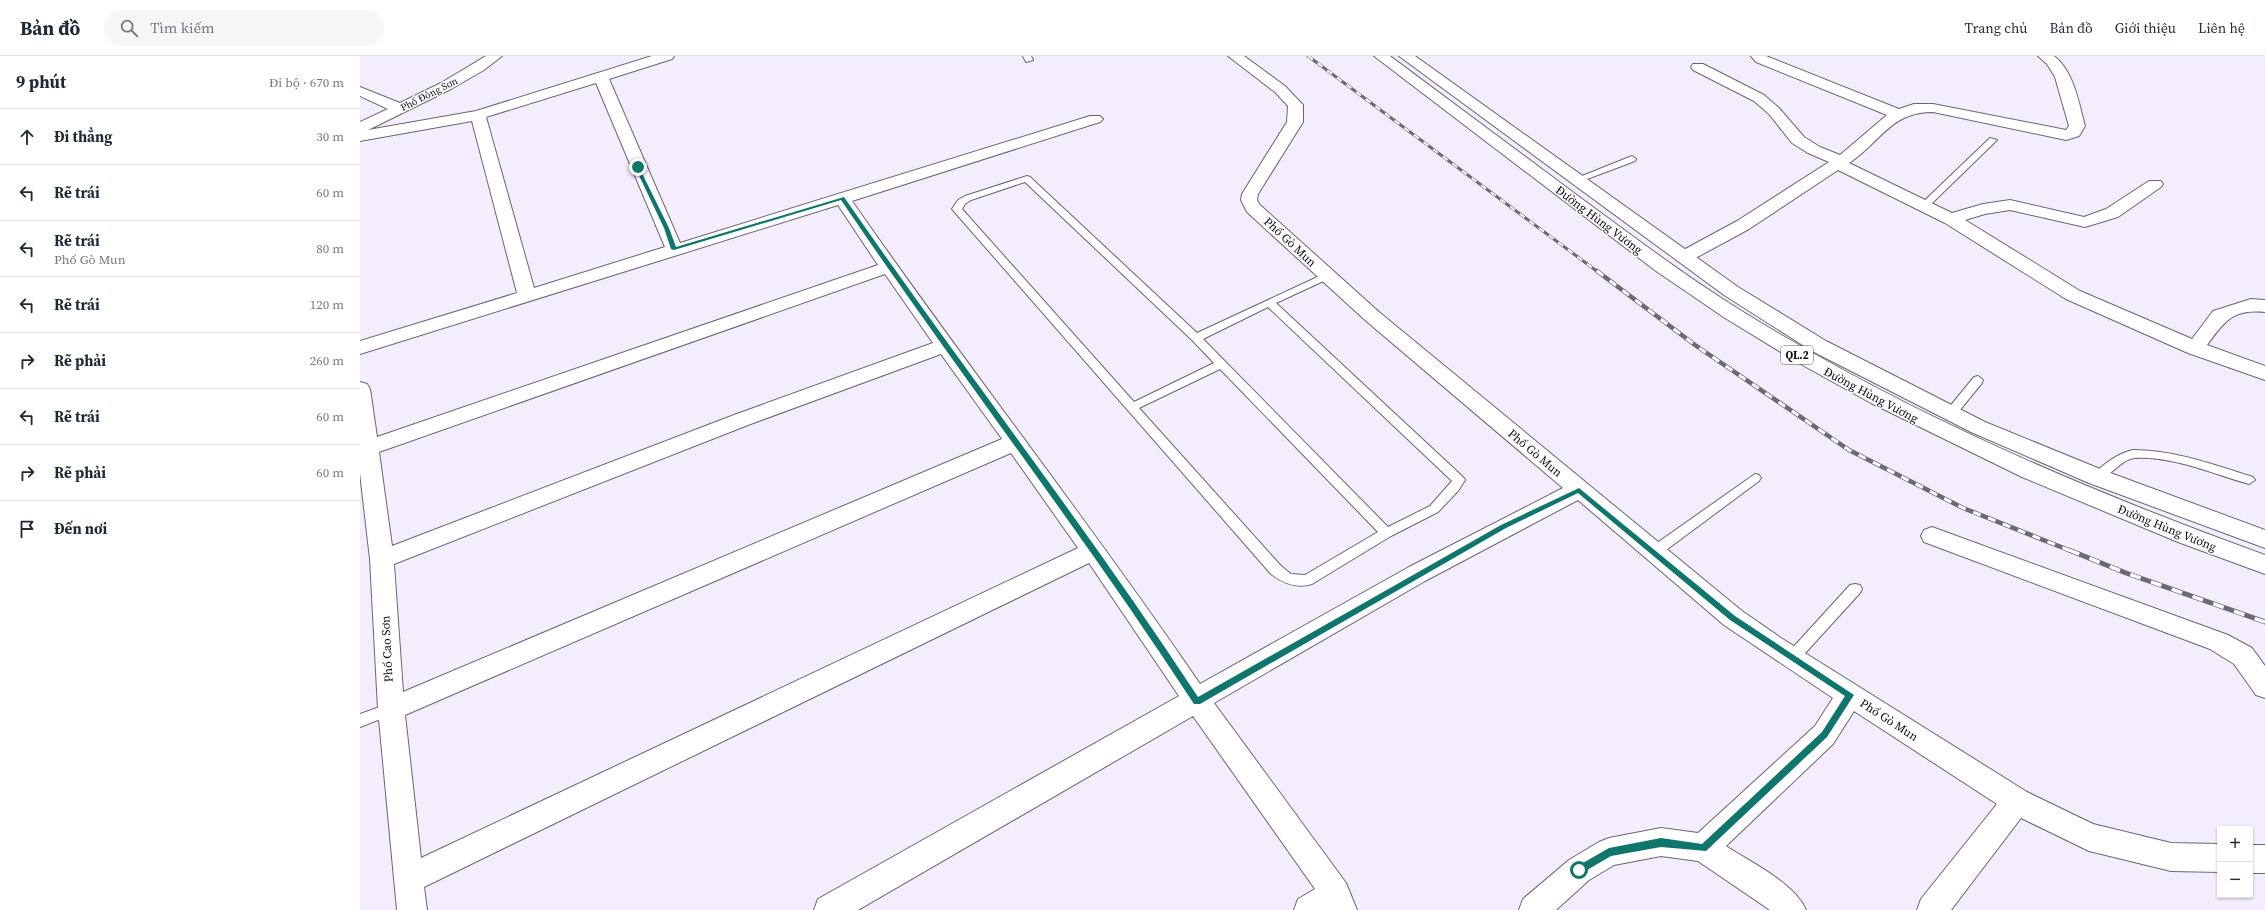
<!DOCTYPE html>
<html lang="vi">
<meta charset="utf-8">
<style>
:root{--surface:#fff;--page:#f6f6f7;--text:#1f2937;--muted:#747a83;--line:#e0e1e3}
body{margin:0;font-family:"Source Serif 4",serif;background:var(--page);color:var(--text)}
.controls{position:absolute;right:12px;bottom:12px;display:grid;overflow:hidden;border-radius:0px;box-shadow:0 1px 3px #0004}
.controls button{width:36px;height:36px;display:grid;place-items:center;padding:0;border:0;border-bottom:1px solid var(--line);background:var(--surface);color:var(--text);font:20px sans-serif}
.stop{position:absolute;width:12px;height:12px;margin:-9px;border:3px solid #0f766e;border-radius:50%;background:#fff}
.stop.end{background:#0f766e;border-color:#fff;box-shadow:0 1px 4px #0008}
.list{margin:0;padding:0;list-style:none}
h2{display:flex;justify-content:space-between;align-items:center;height:52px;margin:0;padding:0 16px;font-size:17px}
h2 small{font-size:13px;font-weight:400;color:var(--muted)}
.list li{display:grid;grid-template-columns:26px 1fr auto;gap:12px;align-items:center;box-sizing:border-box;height:56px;padding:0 16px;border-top:1px solid var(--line)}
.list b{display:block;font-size:15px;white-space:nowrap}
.list p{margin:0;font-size:13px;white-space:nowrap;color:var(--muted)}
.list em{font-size:13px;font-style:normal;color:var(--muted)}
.icon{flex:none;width:22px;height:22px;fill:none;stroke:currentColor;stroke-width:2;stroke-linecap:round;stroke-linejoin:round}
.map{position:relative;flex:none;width:1905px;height:854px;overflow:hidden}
header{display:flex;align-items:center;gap:24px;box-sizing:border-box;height:56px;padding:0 20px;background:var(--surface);border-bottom:1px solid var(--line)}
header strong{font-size:19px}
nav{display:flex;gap:22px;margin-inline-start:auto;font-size:14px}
.search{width:280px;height:36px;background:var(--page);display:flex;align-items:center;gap:10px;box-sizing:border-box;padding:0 14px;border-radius:22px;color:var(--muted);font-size:15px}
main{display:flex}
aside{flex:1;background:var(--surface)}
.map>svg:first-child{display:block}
</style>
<header>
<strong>Bản đồ</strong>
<div class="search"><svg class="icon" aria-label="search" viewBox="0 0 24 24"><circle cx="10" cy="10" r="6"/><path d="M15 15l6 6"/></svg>Tìm kiếm</div>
<nav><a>Trang chủ</a><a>Bản đồ</a><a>Giới thiệu</a><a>Liên hệ</a></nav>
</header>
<main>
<aside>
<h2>9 phút<small>Đi bộ · 670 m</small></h2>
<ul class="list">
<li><svg class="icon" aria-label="ahead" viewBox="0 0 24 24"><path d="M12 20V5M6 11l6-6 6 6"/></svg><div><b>Đi thẳng</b></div><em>30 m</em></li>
<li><svg class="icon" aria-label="left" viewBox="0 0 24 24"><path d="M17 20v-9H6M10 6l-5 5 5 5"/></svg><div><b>Rẽ trái</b></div><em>60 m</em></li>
<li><svg class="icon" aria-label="left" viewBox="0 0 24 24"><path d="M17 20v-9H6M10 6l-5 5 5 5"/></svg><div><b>Rẽ trái</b><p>Phố Gò Mun</p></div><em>80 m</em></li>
<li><svg class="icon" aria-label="left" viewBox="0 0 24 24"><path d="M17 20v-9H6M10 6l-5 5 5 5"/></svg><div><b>Rẽ trái</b></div><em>120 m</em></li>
<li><svg class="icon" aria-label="right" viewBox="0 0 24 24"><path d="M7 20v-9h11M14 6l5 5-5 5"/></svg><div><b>Rẽ phải</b></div><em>260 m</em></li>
<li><svg class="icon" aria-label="left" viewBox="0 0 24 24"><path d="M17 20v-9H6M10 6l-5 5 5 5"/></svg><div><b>Rẽ trái</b></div><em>60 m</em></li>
<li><svg class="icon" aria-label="right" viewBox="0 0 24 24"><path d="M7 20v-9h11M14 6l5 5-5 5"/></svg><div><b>Rẽ phải</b></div><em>60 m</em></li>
<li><svg class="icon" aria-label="arrive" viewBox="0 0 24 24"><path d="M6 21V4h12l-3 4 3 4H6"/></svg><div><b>Đến nơi</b></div></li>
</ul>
</aside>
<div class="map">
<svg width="1905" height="854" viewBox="0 0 1905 854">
<rect width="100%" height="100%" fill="#f3edfd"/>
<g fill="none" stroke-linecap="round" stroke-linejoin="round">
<g stroke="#6b6573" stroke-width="2">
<g id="lane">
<path d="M663 0H671L673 4 666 6Z"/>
<path d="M1630 82 1637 84 1567 152H1561V148Z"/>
<path d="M1272 100 1276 103 1275 105 1219 126H1213L1212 124Z"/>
<path d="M667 120 670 121 837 277 964 218H970V222L916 247 1103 421 1105 424 1098 435 1078 456 1031 480 952 528C936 533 923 527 911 518L592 153 598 144 605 140ZM665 126 832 284 854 307 774 346 602 153 605 148 611 144ZM908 251 1092 425 1070 450 1028 471 843 283ZM860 313 1018 476 945 519 931 518 921 510 779 352Z"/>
<path d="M1618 320 1623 324 1622 327 1595 360H1587L1585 357 1587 354 1614 321Z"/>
<path d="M1773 394C1814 394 1855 409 1893 421L1895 424 1889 428C1853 418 1813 400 1775 402 1759 403 1746 428 1733 424L1731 421 1733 418C1746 407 1756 398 1773 394Z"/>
<path d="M1395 418 1399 419 1401 422 1399 425 1298 500H1290L1288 496 1290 492Z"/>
<path d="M1495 528 1500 529 1502 533 1500 537 1437 606 1432 608 1427 606 1425 602 1427 598 1490 529Z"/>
<path d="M31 647 36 649 38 653 36 657 0 671V658Z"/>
</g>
</g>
<g stroke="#6b6573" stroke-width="2">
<g id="street">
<path d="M126 0H142L124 14 91 33 8 74 116 55 292 0H314L312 3 249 23 320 187 730 60H740L743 63 740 66 492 145C605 308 728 464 840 628L1049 511 1203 432 1005 264 887 156 881 144 882 138 927 66 928 50 915 36 868 0H884L925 30 943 49V66L898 138 897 144 900 149 1019 256 1382 555 1421 582 1667 736 1733 768 1811 787 1860 788V816L1811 815 1729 795 1661 762 1591 854H1557L1561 843 1637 748 1494 655 1473 688 1366 790C1390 806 1435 827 1446 854H1410L1338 805 1301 800 1254 809 1229 824 1196 854H1159L1163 843 1209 804 1239 786 1249 782 1301 772 1338 777 1455 670 1473 642 1364 569 1218 444 1065 525 854 647 986 827 997 854H934L938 843 955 833 833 660 498 854H454L458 843 819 640 729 507 64 831 67 854H37L18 653 10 503 0 417V326L7 328 10 333 17 381 518 209 478 149 0 298V285L157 237 112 65 0 85V66L28 53 0 40V31L40 47 81 27ZM236 27 305 191 174 232 126 61ZM525 218 573 287 374 359 32 490 19 396ZM581 298 642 383 43 636 34 508 388 369ZM651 397 718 492 61 802 45 659Z"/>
<path d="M1391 0H1406L1539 53 1554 48H1573L1706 74 1709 70 1695 21 1687 8 1678 0H1694C1714 15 1719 48 1725 70L1719 80 1706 84 1573 56C1530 56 1521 86 1489 107L1592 157 1623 148 1650 144 1724 161 1746 153 1789 125H1801L1803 128 1801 131 1758 161 1725 171 1650 154 1625 158 1605 164 1720 235 1832 283 1853 255 1891 243 1905 244V256C1872 253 1865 265 1847 289L1905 310V324L1828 297 1706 243 1585 167 1478 114 1389 173 1330 205H1318L1315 201 1318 197 1377 165 1469 106 1448 97 1432 87 1409 58 1394 45 1333 14 1331 11 1333 8H1343L1404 39 1419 52 1444 81 1460 91 1480 99 1527 59 1396 6Z"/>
<path d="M1572 471 1868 579 1892 592 1905 610V642L1896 639 1874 608 1850 593 1564 486 1561 480 1564 474Z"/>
<rect x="1890" y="789" width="15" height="28"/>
</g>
</g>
<g stroke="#6b6573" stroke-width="2">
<g id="highway">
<path d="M1014 0H1030C1093 47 1155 93 1218 140 1271 179 1324 219 1380 254 1545 357 1723 433 1905 499V518L1818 486 1662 421 1511 347 1437 306 1365 262 1296 215Z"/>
<path d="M1039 0H1055L1378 231 1466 285 1625 366 1745 415 1905 474V492L1729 427 1611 376 1452 295 1364 239Z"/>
</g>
</g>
<use href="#lane" fill="#fff" fill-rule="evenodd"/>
<use href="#street" fill="#fff" fill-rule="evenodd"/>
<use href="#highway" fill="#fff" fill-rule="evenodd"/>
<g stroke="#6d6973" stroke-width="3">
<path id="rail-far2" d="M948 0 1238 216"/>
</g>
<g stroke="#6d6973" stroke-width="4.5">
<path id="rail-far1" d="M1237 215 1335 289 1489 394 1603 452 1711 495"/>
</g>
<g stroke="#6d6973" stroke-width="5">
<path id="rail" d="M1709 494 1766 517 1905 566"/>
</g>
<use href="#rail-far2" stroke="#fff" stroke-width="2" stroke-dasharray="6" stroke-linecap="butt"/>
<use href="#rail-far1" stroke="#fff" stroke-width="3" stroke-dasharray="8" stroke-linecap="butt"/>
<use href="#rail" stroke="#fff" stroke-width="3.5" stroke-dasharray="11" stroke-linecap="butt"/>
</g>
<path fill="#0f766e" d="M278 109 309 172 316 191 484 141C600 309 726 470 838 641L1141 469 1219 432 1375 560 1494 639 1467 681 1346 795 1301 791 1251 800 1222 817H1216V811L1249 792 1301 782 1342 788 1462 676 1485 640 1370 564 1218 437 1146 472 840 648H834C722 476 596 314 481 144L314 194 311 193 304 172 275 111Z"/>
<g text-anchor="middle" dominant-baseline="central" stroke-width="3" stroke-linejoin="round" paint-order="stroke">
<g font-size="10" fill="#0e0c11" stroke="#fff">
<text transform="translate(69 38) rotate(-27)">Phố Đông Sơn</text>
</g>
<rect fill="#fff" stroke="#565558" stroke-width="1" x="1421" y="290" width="32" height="18" rx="3"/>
<g font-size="11" font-weight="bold" fill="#0e0c11">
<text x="1437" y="299">QL.2</text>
</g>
<g font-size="12" fill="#0e0c11" stroke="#fff">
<text transform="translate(1239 164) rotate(37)">Đường Hùng Vương</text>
<text transform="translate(930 186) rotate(43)">Phố Gò Mun</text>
<text transform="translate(1511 339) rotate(28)">Đường Hùng Vương</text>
<text transform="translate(1175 397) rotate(40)">Phố Gò Mun</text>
<text transform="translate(1807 472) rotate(22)">Đường Hùng Vương</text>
<text transform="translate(27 593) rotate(-93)">Phố Cao Sơn</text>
<text transform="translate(1529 664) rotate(33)">Phố Gò Mun</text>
</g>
</g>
</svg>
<div class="controls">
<button>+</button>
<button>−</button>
</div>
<div class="stop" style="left:1219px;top:814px"></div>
<div class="stop end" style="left:278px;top:111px"></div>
</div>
</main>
